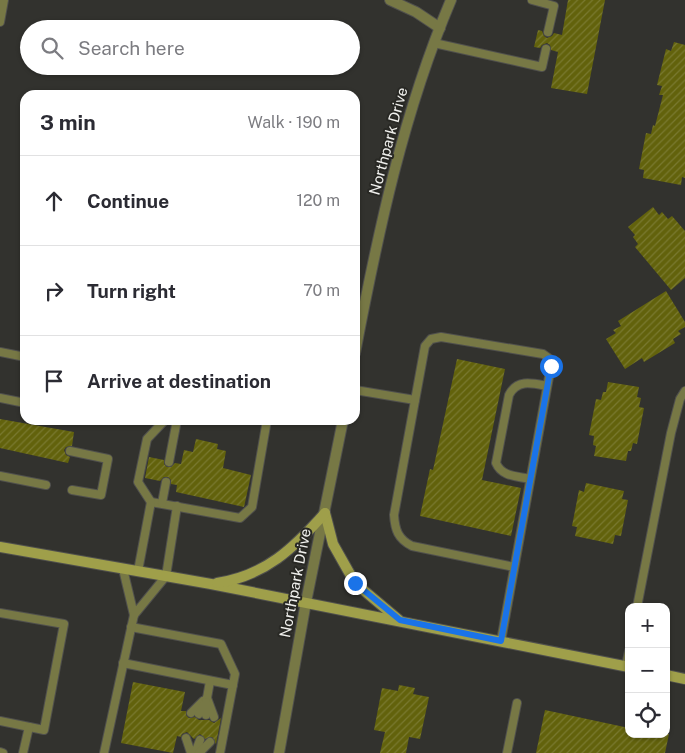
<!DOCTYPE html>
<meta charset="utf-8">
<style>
:root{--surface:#fff;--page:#f7f7f7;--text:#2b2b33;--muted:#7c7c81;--line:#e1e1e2}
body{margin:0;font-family:"Public Sans",sans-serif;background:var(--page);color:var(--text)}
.controls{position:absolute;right:15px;bottom:15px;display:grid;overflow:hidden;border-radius:10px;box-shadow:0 1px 4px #0004}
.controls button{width:45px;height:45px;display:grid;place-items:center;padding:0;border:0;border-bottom:1px solid var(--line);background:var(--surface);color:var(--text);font:25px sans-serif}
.stop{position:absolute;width:15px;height:15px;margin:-11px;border:4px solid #1a73e8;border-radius:50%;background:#fff}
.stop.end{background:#1a73e8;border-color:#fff;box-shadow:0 1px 5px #0008}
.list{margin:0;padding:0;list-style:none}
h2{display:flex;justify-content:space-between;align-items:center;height:65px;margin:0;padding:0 20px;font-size:21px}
h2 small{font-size:16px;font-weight:400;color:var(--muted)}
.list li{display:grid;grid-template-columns:32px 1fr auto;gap:15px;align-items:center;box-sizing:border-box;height:90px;padding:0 20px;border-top:1px solid var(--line)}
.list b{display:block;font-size:19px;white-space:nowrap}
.list em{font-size:16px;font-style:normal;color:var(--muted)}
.icon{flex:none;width:28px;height:28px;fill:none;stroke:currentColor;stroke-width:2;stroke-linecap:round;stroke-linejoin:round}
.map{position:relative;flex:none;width:685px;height:753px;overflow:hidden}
.search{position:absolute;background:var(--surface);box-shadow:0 1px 4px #0004;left:20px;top:20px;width:340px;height:55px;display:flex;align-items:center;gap:12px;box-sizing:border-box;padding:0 18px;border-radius:28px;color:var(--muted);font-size:19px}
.panel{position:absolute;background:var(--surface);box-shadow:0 1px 4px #0004;left:20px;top:90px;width:340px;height:335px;border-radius:15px}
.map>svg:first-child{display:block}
</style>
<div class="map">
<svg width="685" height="753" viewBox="0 0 685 753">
<defs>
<pattern id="building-hatch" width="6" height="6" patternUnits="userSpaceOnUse" patternTransform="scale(1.25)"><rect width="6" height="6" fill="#62620c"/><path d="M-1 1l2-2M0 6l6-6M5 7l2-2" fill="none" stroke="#797930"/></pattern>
</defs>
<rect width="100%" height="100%" fill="#32322e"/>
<g fill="url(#building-hatch)">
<path d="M568 0H605L587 94 551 88 558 52 551 50 550 45 547 43 542 45 540 48 534 47 538 30 542 31 544 36 547 38 552 36 554 33 562 35Z"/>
<path d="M674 42 685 45V178L682 177 681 185 643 178 644 170 639 169 646 133 651 134 653 125 655 126 663 95H659L662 86 657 85 666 49 671 51Z"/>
<path d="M653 207 659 215 662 212 668 219 672 216 685 231V278L671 290 635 247 638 244 633 237 635 235 628 227Z"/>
<path d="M666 291 685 322V327L678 331 681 334 673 339 675 343 644 362 642 358 625 369 606 339 616 333 613 330 621 326 618 321Z"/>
<path d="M457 359 505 369 482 480 521 488 511 536 420 516 430 469 433 470Z"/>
<path d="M608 382 639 387 637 397 641 398 639 407 644 408 637 444 633 443 631 451H628L626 461 594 456 596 446 593 445 594 436 589 435 596 399 601 400 603 392H606Z"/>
<path d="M0 419 74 432 72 446 66 447 64 450 66 455 70 457 68 463 0 448Z"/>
<path d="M196 439 218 444 217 449 226 451 223 468 251 475 244 507 176 492 177 485 171 484V480L168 477H164L160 481 145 478 149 457 164 460V464L167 467H171L175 463 181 464 184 450 193 452Z"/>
<path d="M586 483 624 491 622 499 628 500 621 536 615 535 613 544 575 536 577 527 572 526 579 490 584 492Z"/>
<path d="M133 682 185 692 181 711H186V715L189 718 195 717 199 720H209L214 723 221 718 216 744 212 737 205 739 200 734 194 739 187 732 182 734 181 737 177 736 173 753 121 743Z"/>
<path d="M399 685 415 688 413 694 429 697 420 739 409 737 406 753H380L385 732 374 730 382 688 398 691Z"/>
<path d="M545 710 629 728V734H669L665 753H536Z"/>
</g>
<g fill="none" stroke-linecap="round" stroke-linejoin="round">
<g stroke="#50504d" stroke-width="10">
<g id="lane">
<path d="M532 0 554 6 548 32"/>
<path d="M0 22 4 0"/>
<path d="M434 43 542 67 546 49"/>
<path d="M0 352 25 357"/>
<path d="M355 390 415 400"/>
<path d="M0 398 25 403"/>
<path d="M70 451 108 459 101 495 72 490"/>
<path d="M169 462 177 420"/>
<path d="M0 476 46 485"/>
<path d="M530 479C517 476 502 477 496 463L509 395C517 379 532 383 547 386"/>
<path d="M151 502 240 518 252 507 267 420"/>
<path d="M162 503 166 482"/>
<path d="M123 569 134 615"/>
<path d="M138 571 151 502 138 482 147 439 165 420"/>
<path d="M637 607 671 433 680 399 685 391"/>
<path d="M0 613 64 624 44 730 0 721"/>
<path d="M131 627 221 644 235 674 220 753"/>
<path d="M501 641 551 366 550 359 543 354 441 337 431 339 425 346 394 515C395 530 398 539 412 546L514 567"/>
<path d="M123 663 233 685"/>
<path d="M626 666 629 651"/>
<path d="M207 698 214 717"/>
<path d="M191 713 203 701"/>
<path d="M199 714 207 698 210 681"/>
<path d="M206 715V702"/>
<path d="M186 738 191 753"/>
<path d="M0 752 3 753"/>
<path d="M23 753 29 727"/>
<path d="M104 753 134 615 166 576 177 506"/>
<path d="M195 753 200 740"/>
<path d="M199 753 210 742"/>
<path d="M507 753 517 703"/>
</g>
</g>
<g stroke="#50504d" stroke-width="12">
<g id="street">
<path d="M390 0 416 12 440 28"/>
<path d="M355 353C378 233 403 113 451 0"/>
<path d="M279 753 306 602 343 420"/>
</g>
</g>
<g stroke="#50504d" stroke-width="12">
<g id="secondary">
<path d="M325 513 333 544 355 583 399 620"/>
<path d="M0 547 211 584 629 667"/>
<path d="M217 583C265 576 294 548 325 513"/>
<path d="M666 675 685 679"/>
</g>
</g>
<use href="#lane" stroke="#777845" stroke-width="8"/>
<use href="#street" stroke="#777845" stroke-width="10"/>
<use href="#secondary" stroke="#9f9f4a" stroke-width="10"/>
</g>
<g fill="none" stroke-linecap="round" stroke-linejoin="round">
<path stroke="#1a73e8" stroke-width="6" d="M355 583 400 620 501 641 551 366"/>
</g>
<g text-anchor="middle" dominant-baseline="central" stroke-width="4" stroke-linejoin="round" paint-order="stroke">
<g font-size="15" fill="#f0f0ed" stroke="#282824">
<text transform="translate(388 141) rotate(-75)">Northpark Drive</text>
<text transform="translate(295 583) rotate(-79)">Northpark Drive</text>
</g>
</g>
</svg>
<div class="controls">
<button>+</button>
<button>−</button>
<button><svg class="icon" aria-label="locate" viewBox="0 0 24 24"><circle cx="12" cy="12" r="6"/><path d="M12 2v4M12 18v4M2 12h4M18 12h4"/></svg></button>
</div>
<div class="stop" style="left:551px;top:366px"></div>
<div class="stop end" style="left:355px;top:583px"></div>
<div class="search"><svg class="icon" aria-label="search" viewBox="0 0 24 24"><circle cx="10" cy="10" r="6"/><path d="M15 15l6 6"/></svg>Search here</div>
<section class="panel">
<h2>3 min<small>Walk · 190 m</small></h2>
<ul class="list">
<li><svg class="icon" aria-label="ahead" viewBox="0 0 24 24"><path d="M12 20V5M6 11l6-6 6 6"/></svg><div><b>Continue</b></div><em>120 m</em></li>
<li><svg class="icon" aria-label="right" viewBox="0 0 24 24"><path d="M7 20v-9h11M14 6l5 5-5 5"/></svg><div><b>Turn right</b></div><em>70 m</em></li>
<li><svg class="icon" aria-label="arrive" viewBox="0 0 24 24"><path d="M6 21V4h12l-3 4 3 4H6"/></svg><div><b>Arrive at destination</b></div></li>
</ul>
</section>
</div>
